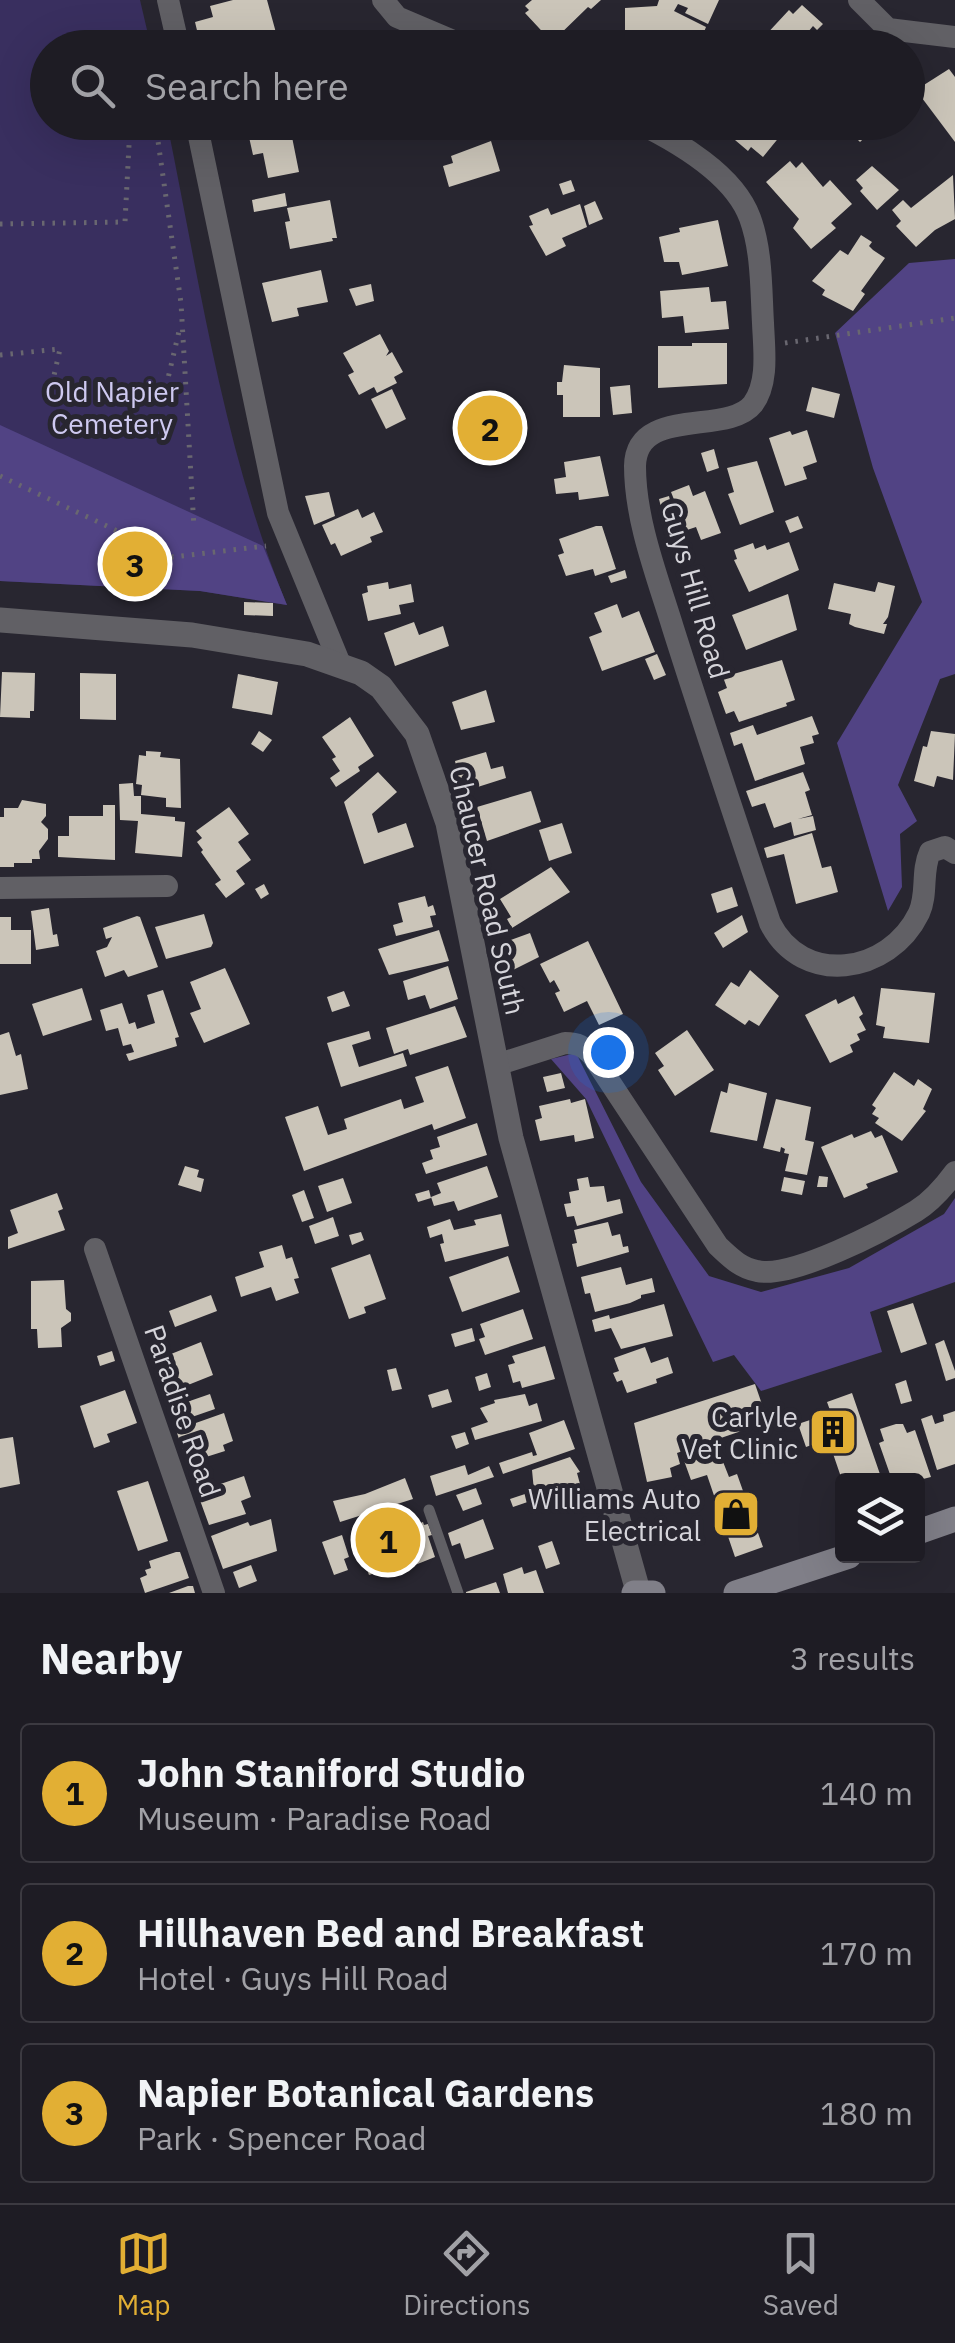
<!DOCTYPE html>
<meta charset="utf-8">
<style>
:root{--surface:#1e1c24;--page:#2b2931;--text:#f1f3f6;--muted:#a1a1a6;--line:#3c3a41;--accent:#e2af34}
body{margin:0;font-family:"IBM Plex Sans",sans-serif;background:var(--page);color:var(--text)}
.controls{position:absolute;right:30px;bottom:30px;display:grid;overflow:hidden;border-radius:10px;box-shadow:0 10px 40px #0002}
.controls button{width:90px;height:90px;display:grid;place-items:center;padding:0;border:0;border-bottom:2px solid var(--line);background:var(--surface);color:var(--text);font:50px sans-serif}
.you{position:absolute;left:608px;top:1052px;width:35px;height:35px;margin:-25px;border:8px solid #fff;border-radius:50%;background:#1a73e8;box-shadow:0 0 0 15px #1a73e833}
.badge{display:grid;place-items:center;width:65px;height:65px;border-radius:50%;background:var(--accent);color:#111;font-size:32px;font-weight:700}
.pin{position:absolute;translate:-50% -50%;border:5px solid #fff;box-shadow:0 2px 10px #0006}
.list{margin:0;padding:0;list-style:none}
h2{display:flex;justify-content:space-between;align-items:center;height:130px;margin:0;padding:0 40px;font-size:42px}
h2 small{font-size:32px;font-weight:400;color:var(--muted)}
.list li{display:grid;grid-template-columns:65px 1fr auto;gap:30px;align-items:center;box-sizing:border-box;height:140px;margin:0 20px 20px;padding:0 20px;border:2px solid var(--line);border-radius:10px}
.list b{display:block;font-size:38px;white-space:nowrap}
.list p{margin:0;font-size:32px;white-space:nowrap;color:var(--muted)}
.list em{font-size:32px;font-style:normal;color:var(--muted)}
.icon{flex:none;width:55px;height:55px;fill:none;stroke:currentColor;stroke-width:2;stroke-linecap:round;stroke-linejoin:round}
.map{position:relative;flex:none;width:955px;height:1593px;overflow:hidden}
.search{position:absolute;background:var(--surface);box-shadow:0 10px 40px #0002;left:30px;right:30px;top:30px;height:110px;display:flex;align-items:center;gap:25px;box-sizing:border-box;padding:0 35px;border-radius:55px;color:var(--muted);font-size:38px}
.sheet{height:610px;background:var(--surface)}
nav{display:flex;justify-content:space-around;align-items:center;box-sizing:border-box;height:140px;border-top:2px solid var(--line);background:var(--surface);font-size:28px;color:var(--muted)}
nav a{display:grid;justify-items:center;gap:5px}
nav .on{color:var(--accent)}
.map>svg:first-child{display:block}
</style>
<div class="map">
<svg width="955" height="1593" viewBox="0 0 955 1593">
<rect width="100%" height="100%" fill="#282630"/>
<path fill="#392f5f" d="M0 0H140L151 47 48 48V122L167 123C200 284 224 452 287 605L200 591 0 581Z"/>
<g fill="#514384">
<path d="M955 259V674L940 679 898 785 917 821 900 834 902 887 888 911 837 743 922 602 873 468 835 333 909 263Z"/>
<path d="M0 425 263 546 287 605 200 591 0 581Z"/>
<path d="M576 1053 641 1182 709 1276 761 1292 849 1268 944 1214 955 1198V1282L870 1312 882 1352 761 1391 734 1355 713 1362 586 1099 551 1059Z"/>
</g>
<g fill="#cbc5b9">
<path d="M233 0H267L278 40 246 48 242 35 201 47 195 22 213 17 210 6Z"/>
<path d="M532 0H601L591 9 588 7 552 42 525 13 529 10 525 6Z"/>
<path d="M659 0H719L708 24 685 13 688 8 678 4 674 11 706 27 698 47 679 39 677 42 632 45 631 31 625 32V8L657 6Z"/>
<path d="M802 5 823 24 817 30 813 26 808 32 812 36 804 48H739L755 31 763 38 789 10 793 14Z"/>
<path d="M301 31 303 40 291 42 290 33Z"/>
<path d="M949 69 955 77V142L916 90Z"/>
<path d="M421 122H448L447 131 421 129Z"/>
<path d="M728 122H776L785 130 763 157 751 147 748 151 722 129Z"/>
<path d="M826 122H881L860 142 852 134 848 138 837 127 834 130Z"/>
<path d="M269 123 270 132 290 127 299 172 268 178 263 153 253 155 247 128Z"/>
<path d="M491 141 500 171 449 187 443 166 453 163 451 156Z"/>
<path d="M790 161 796 168 802 162 823 187 830 180 852 204 831 223 836 228 811 249 793 228 799 219 766 182Z"/>
<path d="M872 166 899 190 877 210 860 191 863 188 856 180Z"/>
<path d="M953 175 955 219 935 230 916 247 896 226 901 221 892 210 903 200 911 208Z"/>
<path d="M571 180 575 191 563 195 559 184Z"/>
<path d="M285 193 287 206 254 212 252 200Z"/>
<path d="M330 200 337 238H332L333 241 290 249 285 222 290 221 287 208Z"/>
<path d="M595 201 603 219 589 225 584 206Z"/>
<path d="M580 204 587 227 562 238 566 246 546 256 529 226 533 225 529 216 548 208 551 215Z"/>
<path d="M718 220 728 266 682 275 679 262H664L659 237 680 232 679 228Z"/>
<path d="M861 235 872 242 869 246 873 250 885 258 861 291 865 294 853 311 822 295 825 290 812 281 840 250 848 255Z"/>
<path d="M321 270 328 302 297 308 299 316 272 322 262 283Z"/>
<path d="M371 284 374 301 356 306 349 289Z"/>
<path d="M709 287 711 302 726 301 729 329 685 333 683 316 662 318 660 291Z"/>
<path d="M380 334 389 351 386 356 392 352 403 372 394 377 397 383 377 393 374 387 359 395 348 375 354 372 343 353Z"/>
<path d="M692 343H727V384L658 388V346H692Z"/>
<path d="M564 365 600 368V417H563V395H557V382H562Z"/>
<path d="M630 385 632 413 613 415 610 387Z"/>
<path d="M812 387 840 394 834 418 806 411Z"/>
<path d="M392 389 406 419 386 429 371 399Z"/>
<path d="M506 404 513 446 475 452 468 411Z"/>
<path d="M807 430 817 462 803 467 807 479 785 486 769 438 790 431 792 435Z"/>
<path d="M714 449 719 468 707 472 701 453Z"/>
<path d="M600 456 609 496 579 500 578 492 556 494 554 479 566 477 564 462Z"/>
<path d="M757 461 774 512 740 525 728 494 734 492 727 468Z"/>
<path d="M689 485 693 496 705 491 721 533 701 540 696 527 684 531 673 513 663 515 659 499 669 496 672 509 677 507 671 492Z"/>
<path d="M329 492 335 516 314 525 305 496Z"/>
<path d="M358 509 362 518 374 512 383 532 370 537 372 542 341 556 335 543 331 545 322 525Z"/>
<path d="M798 516 803 528 790 533 785 521Z"/>
<path d="M596 526H602L616 569 595 576 593 569 566 576 558 555 564 553 559 539Z"/>
<path d="M789 542 799 570 749 592 734 560 737 559 734 550 753 543 755 549 765 545 767 550Z"/>
<path d="M625 570 627 578 611 583 608 576Z"/>
<path d="M388 582 389 589 411 584 414 602 399 605 401 614 368 621 362 594 368 592 367 586Z"/>
<path d="M878 582 895 586 888 617 883 624H887L884 634 855 627 849 624 851 614 828 609 834 583 875 592Z"/>
<path d="M788 594 797 630 746 650 732 615Z"/>
<path d="M244 602 273 603V616L244 615Z"/>
<path d="M617 604 622 618 639 611 655 652 602 671 589 637 602 632 594 613Z"/>
<path d="M414 622 419 635 443 626 449 646 395 666 384 633Z"/>
<path d="M657 654 666 675 654 680 645 659Z"/>
<path d="M782 660 795 700 786 703 787 706 739 722 734 711 726 714 718 692 727 688 723 677Z"/>
<path d="M2 672 35 673 34 711H30V718L0 717Z"/>
<path d="M80 673 116 674V720L80 719Z"/>
<path d="M238 674 278 682 272 715 232 708Z"/>
<path d="M486 690 495 722 461 730 452 702Z"/>
<path d="M812 716 819 734 812 736 814 743 800 747 805 764 755 781 742 743 734 746 730 733 753 725 757 735Z"/>
<path d="M350 717 374 756 358 767 360 771 336 787 330 778 340 771 332 759 336 757 322 737Z"/>
<path d="M259 731 272 740 263 752 251 744Z"/>
<path d="M931 731 955 734 953 780 937 776 934 787 914 781 923 746 927 747Z"/>
<path d="M146 751 161 752 160 757 180 759 181 808 166 807V798L141 795 142 785 136 784 139 755 146 756Z"/>
<path d="M486 752 491 769 503 766 506 778 462 792 455 761Z"/>
<path d="M378 772 397 792 372 814 378 833 406 823 414 847 364 864 344 802Z"/>
<path d="M803 772 810 790 805 792 812 815 798 819 813 816 816 830 794 836 791 822 774 828 765 803 752 807 746 791Z"/>
<path d="M133 783 134 796H141V814L175 817V821L185 822 182 857 135 853 138 821 120 820 119 784Z"/>
<path d="M531 791 541 822 487 841 477 807Z"/>
<path d="M22 800 46 804V816L41 822 48 829V839L39 851 40 859H32V863H14V867H0V817H4V808H18Z"/>
<path d="M103 805H115V860L58 857V836H69V816H103Z"/>
<path d="M229 807 249 834 238 842 251 860 236 871 245 884 226 898 215 884 221 880 201 852 203 850 197 842 202 838 196 831Z"/>
<path d="M562 823 572 853 549 861 539 830Z"/>
<path d="M812 833 822 868 831 866 838 892 796 904 784 854 767 858 764 848Z"/>
<path d="M551 867 570 892 512 928 507 919 511 917 500 899Z"/>
<path d="M264 884 269 894 261 899 255 889Z"/>
<path d="M732 887 738 906 717 913 711 894Z"/>
<path d="M425 896 428 907 433 905 436 915 430 916 433 927 396 936 393 925 403 922 398 903Z"/>
<path d="M49 908 53 935 57 934 59 946 36 950 31 911Z"/>
<path d="M204 914 213 943 211 947 166 959 155 927Z"/>
<path d="M742 915 748 932 723 948 714 933Z"/>
<path d="M137 916 140 917 158 967 128 977 124 970 105 977 96 951 107 947 112 937 106 939 103 928Z"/>
<path d="M0 917H11V930H31V964H0Z"/>
<path d="M439 930 449 961 389 975 378 949Z"/>
<path d="M530 933 539 957 507 973 497 945Z"/>
<path d="M588 941 623 1014 599 1025 587 1001 564 1012 555 993 560 991 554 980 550 983 540 964Z"/>
<path d="M448 966 458 999 430 1009 425 995 408 1000 403 981Z"/>
<path d="M225 968 250 1024 204 1043 190 1013 201 1009 190 982Z"/>
<path d="M750 970 779 996 759 1026 749 1020 745 1025 715 1005 731 982 739 987Z"/>
<path d="M82 988 92 1020 43 1036 32 1004Z"/>
<path d="M881 988 935 993 929 1043 883 1038 885 1027 876 1025Z"/>
<path d="M163 990 179 1037 175 1038 177 1046 129 1061 126 1054 134 1052 131 1044 123 1046 118 1028 106 1031 100 1010 122 1003 129 1024 135 1022 137 1029 155 1023 147 995Z"/>
<path d="M344 991 350 1006 332 1012 327 997Z"/>
<path d="M854 996 863 1014 859 1017 866 1030 857 1034 860 1040 850 1045 853 1052 830 1063 805 1015 836 999 838 1004Z"/>
<path d="M455 1006 467 1037 410 1055 408 1049 394 1054 386 1028Z"/>
<path d="M687 1030 714 1070 675 1096 658 1070 664 1066 655 1053Z"/>
<path d="M369 1031 371 1039 352 1045 359 1067 403 1053 407 1066 341 1087 327 1043Z"/>
<path d="M9 1032 16 1056 21 1054 28 1089 0 1095V1035Z"/>
<path d="M448 1066 466 1118 434 1130 432 1124 304 1171 285 1117 318 1106 328 1135 347 1129 344 1119 401 1099 404 1109 424 1102 415 1077Z"/>
<path d="M894 1072 914 1086 918 1079 932 1089 923 1109 926 1111 902 1141 875 1123 879 1118 872 1114 876 1108 872 1105Z"/>
<path d="M561 1073 565 1088 547 1092 543 1077Z"/>
<path d="M729 1083 767 1093 757 1141 710 1132 721 1091 727 1093Z"/>
<path d="M570 1099 571 1103 585 1099 594 1138 575 1142 574 1135 540 1141 535 1120 542 1118 539 1106Z"/>
<path d="M776 1099 811 1107 805 1140 814 1142 807 1175 785 1171 789 1154 784 1153 785 1149 781 1147 780 1152 763 1148Z"/>
<path d="M477 1123 487 1155 426 1174 422 1163 433 1159 430 1150 440 1147 437 1137Z"/>
<path d="M871 1131 875 1138 882 1135 898 1172 866 1184 868 1188 844 1198 821 1147 852 1134 854 1138Z"/>
<path d="M185 1166 199 1170 197 1177 204 1179 201 1192 178 1185Z"/>
<path d="M487 1166 498 1197 458 1211 454 1201 434 1206 431 1197 441 1193 437 1183Z"/>
<path d="M819 1176 828 1177 827 1187H817Z"/>
<path d="M588 1177 590 1187 604 1186 607 1202 620 1199 623 1213 577 1226 574 1216 567 1217 564 1204 571 1203 569 1192 579 1190 577 1179Z"/>
<path d="M784 1177 805 1181 802 1195 781 1191Z"/>
<path d="M343 1178 352 1203 327 1212 318 1186Z"/>
<path d="M304 1190 314 1218 302 1222 292 1195Z"/>
<path d="M429 1190 431 1198 418 1202 415 1194Z"/>
<path d="M57 1193 63 1209 58 1211 65 1230 8 1249V1237L18 1233 10 1210Z"/>
<path d="M501 1214 509 1246 445 1262 440 1244 444 1243 442 1234 430 1238 427 1227 450 1219 454 1230 476 1225 474 1220Z"/>
<path d="M333 1217 339 1236 315 1244 309 1226Z"/>
<path d="M608 1222 612 1236 620 1234 623 1247 628 1246 629 1252 577 1267 572 1244 577 1243 574 1230Z"/>
<path d="M361 1232 364 1240 352 1245 349 1235Z"/>
<path d="M282 1245 286 1259 292 1257 299 1278 294 1279 299 1293 276 1301 271 1287 241 1297 235 1277 264 1267 259 1252Z"/>
<path d="M370 1254 386 1299 364 1307 366 1313 349 1319 331 1268Z"/>
<path d="M508 1256 520 1292 462 1312 449 1277Z"/>
<path d="M621 1267 626 1285 652 1278 655 1292 641 1295V1298L630 1303 595 1312 590 1293 585 1294 581 1277Z"/>
<path d="M64 1280 66 1309 71 1313V1321L61 1328 62 1347 38 1348 37 1329H31V1281Z"/>
<path d="M211 1295 217 1311 175 1327 169 1311Z"/>
<path d="M913 1303 927 1344 901 1353 887 1311Z"/>
<path d="M664 1304 673 1336 621 1349 611 1328 595 1332 592 1320 609 1315 610 1319Z"/>
<path d="M523 1309 533 1339 485 1355 479 1339 485 1337 480 1324Z"/>
<path d="M472 1328 475 1341 455 1347 451 1334Z"/>
<path d="M944 1340 955 1371V1378L946 1381 935 1344Z"/>
<path d="M201 1342 213 1375 168 1393 156 1360Z"/>
<path d="M545 1346 555 1379 522 1388 520 1381 513 1383 508 1365 515 1363 512 1356Z"/>
<path d="M645 1347 651 1363 668 1357 673 1373 656 1379 657 1383 627 1393 622 1380 617 1382 613 1373 619 1371 614 1358Z"/>
<path d="M112 1351 115 1361 100 1366 97 1356Z"/>
<path d="M396 1368 402 1389 392 1391 387 1370Z"/>
<path d="M487 1373 491 1387 479 1391 475 1377Z"/>
<path d="M906 1380 912 1401 901 1404 895 1384Z"/>
<path d="M755 1384 768 1422 677 1453 680 1464 670 1468 672 1477 647 1482 634 1423Z"/>
<path d="M448 1389 452 1402 432 1408 428 1395Z"/>
<path d="M125 1390 137 1423 107 1434 110 1442 94 1448 80 1406Z"/>
<path d="M852 1393 882 1480H842L828 1439 806 1447 798 1424 831 1413 827 1402Z"/>
<path d="M210 1394 215 1409 189 1418 184 1403Z"/>
<path d="M525 1394 529 1406 537 1403 542 1421 475 1440 471 1428 488 1422 480 1408 495 1403 494 1400Z"/>
<path d="M955 1411V1464L937 1470 921 1419 932 1415 935 1424 944 1421 943 1415Z"/>
<path d="M224 1413 233 1441 223 1445 225 1451 187 1463 176 1430Z"/>
<path d="M564 1420 575 1449 503 1474 499 1463 532 1452 533 1456 537 1455 529 1433Z"/>
<path d="M896 1424H903L907 1433 915 1430 931 1477 919 1480 916 1478 892 1480 879 1443 884 1441 880 1429Z"/>
<path d="M465 1432 469 1444 456 1449 451 1436Z"/>
<path d="M13 1437 20 1484 0 1488V1439Z"/>
<path d="M716 1444 729 1477 737 1474 763 1547 735 1557 707 1475 691 1480 682 1455Z"/>
<path d="M570 1457 580 1472 577 1473 580 1484 513 1507 510 1499 534 1491 532 1470Z"/>
<path d="M465 1465 468 1475 489 1466 494 1477 436 1496 430 1476Z"/>
<path d="M244 1476 251 1497 241 1501 246 1514 209 1525 197 1492Z"/>
<path d="M405 1478 413 1499 340 1522 333 1501 365 1494Z"/>
<path d="M148 1481 168 1541 138 1551 117 1491Z"/>
<path d="M476 1488 482 1504 463 1511 456 1495Z"/>
<path d="M271 1519 277 1551 223 1569 211 1536 248 1522 250 1526Z"/>
<path d="M483 1519 494 1549 465 1559 460 1543 452 1546 448 1533Z"/>
<path d="M423 1522 424 1525 428 1524 432 1535 428 1536 435 1557 395 1573 382 1575 381 1571 369 1575 359 1546Z"/>
<path d="M342 1535 349 1557 344 1559 348 1570 334 1575 322 1542Z"/>
<path d="M552 1541 560 1564 546 1569 538 1546Z"/>
<path d="M176 1552H180L189 1578 145 1593 140 1578 147 1575 145 1570 151 1568 149 1561Z"/>
<path d="M251 1565 257 1581 239 1588 233 1572Z"/>
<path d="M522 1567 524 1574 536 1570 544 1593H508L503 1574Z"/>
<path d="M496 1582 500 1593H466V1592Z"/>
<path d="M193 1586 195 1593H169L188 1586Z"/>
</g>
<g fill="none" stroke-linecap="round" stroke-linejoin="round">
<g stroke="#696770" stroke-width="5" stroke-dasharray="2.5 8" stroke-linecap="butt">
<path d="M0 224 125 222 130 126 156 127 181 303 194 528"/>
<path d="M785 343 955 318"/>
<path d="M0 355 60 349 53 380 141 408 146 398 162 404 180 327"/>
<path d="M0 476 173 557 266 546"/>
</g>
<path stroke="#616065" stroke-width="11" d="M429 1510 458 1593"/>
<g stroke="#616065" stroke-width="22">
<path d="M168 0 179 48"/>
<path d="M383 0 397 17 470 48"/>
<path d="M859 0 888 29 955 37"/>
<path d="M196 122 278 513 340 664"/>
<path d="M637 122C678 142 734 174 750 218 762 251 761 289 763 323 764 349 769 382 753 404 728 436 636 405 635 466 635 520 657 576 673 628 704 726 737 824 770 923 802 987 889 975 919 913 928 893 921 872 930 852L945 847 955 853"/>
<path d="M0 888 167 886"/>
<path d="M496 1065 565 1043C578 1043 583 1046 592 1055L718 1246C730 1257 740 1268 757 1271 792 1279 885 1230 916 1211 932 1201 944 1187 955 1172"/>
<path d="M95 1249 214 1593"/>
</g>
<path stroke="#616065" stroke-width="25" d="M0 620 192 635 307 654 361 673 381 687 417 734 448 823 511 1138 638 1591"/>
<g stroke="#807f88" stroke-width="25">
<path d="M918 1532 955 1519"/>
<path d="M634 1593H653"/>
<path d="M736 1593 849 1556"/>
</g>
</g>
<defs>
<g id="building-square" transform="scale(2.5)"><rect x="-9" y="-9" width="18" height="18" rx="4" fill="#e2af34" stroke="#282630"/><path d="M-4-6H4V6H1V3H-1V6H-4ZM-2.5-4.3h1.7v1.8h-1.7ZM.8-4.3h1.7v1.8H.8ZM-2.5-1h1.7V.8h-1.7ZM.8-1h1.7V.8H.8Z" fill="#111"/></g>
<g id="shop-square" transform="scale(2.5)"><rect x="-9" y="-9" width="18" height="18" rx="4" fill="#e2af34" stroke="#282630"/><path d="M-5-2.5h2.3a2.7 3.5 0 0 1 5.4 0H5L5.5 6h-11ZM-1.5-2.5h3a1.5 2.3 0 0 0-3 0Z" fill="#111"/></g>
</defs>
<g fill-rule="evenodd">
<use href="#building-square" x="833" y="1432"/>
<use href="#shop-square" x="736" y="1514"/>
</g>
<g text-anchor="middle" dominant-baseline="central" stroke-width="10" stroke-linejoin="round" paint-order="stroke">
<g font-size="28" fill="#cec9f0" stroke="#282630">
<text x="112" y="391">Old Napier<tspan x="112" dy="32">Cemetery</tspan></text>
</g>
<g font-size="28" fill="#d5d4da" stroke="#282630">
<text transform="translate(696 590) rotate(74)">Guys Hill Road</text>
<text transform="translate(488 890) rotate(77)">Chaucer Road South</text>
<text transform="translate(183 1411) rotate(71)">Paradise Road</text>
</g>
<g font-size="28" fill="#d5d4da" stroke="#282630" text-anchor="end">
<text x="798" y="1416">Carlyle<tspan x="798" dy="32">Vet Clinic</tspan></text>
<text x="701" y="1498">Williams Auto<tspan x="701" dy="32">Electrical</tspan></text>
</g>
</g>
</svg>
<div class="controls">
<button><svg class="icon" aria-label="layers" viewBox="0 0 24 24"><path d="M12 4l9 5-9 5-9-5zM3 14l9 5 9-5"/></svg></button>
</div>
<div class="you"></div>
<div class="pin badge" style="left:388px;top:1540px">1</div>
<div class="pin badge" style="left:490px;top:428px">2</div>
<div class="pin badge" style="left:135px;top:564px">3</div>
<div class="search"><svg class="icon" aria-label="search" viewBox="0 0 24 24"><circle cx="10" cy="10" r="6"/><path d="M15 15l6 6"/></svg>Search here</div>
</div>
<section class="sheet">
<h2>Nearby<small>3 results</small></h2>
<ul class="list">
<li><span class="badge">1</span><div><b>John Staniford Studio</b><p>Museum · Paradise Road</p></div><em>140 m</em></li>
<li><span class="badge">2</span><div><b>Hillhaven Bed and Breakfast</b><p>Hotel · Guys Hill Road</p></div><em>170 m</em></li>
<li><span class="badge">3</span><div><b>Napier Botanical Gardens</b><p>Park · Spencer Road</p></div><em>180 m</em></li>
</ul>
</section>
<nav>
<a class="on"><svg class="icon" aria-label="map" viewBox="0 0 24 24"><path d="M3 6l6-2 6 2 6-2v14l-6 2-6-2-6 2zM9 4v14M15 6v14"/></svg>Map</a>
<a><svg class="icon" aria-label="directions" viewBox="0 0 24 24"><path d="M12 3l9 9-9 9-9-9zM9 14v-3h6M13 9l2 2-2 2"/></svg>Directions</a>
<a><svg class="icon" aria-label="saved" viewBox="0 0 24 24"><path d="M7 4h10v16l-5-4-5 4z"/></svg>Saved</a>
</nav>
